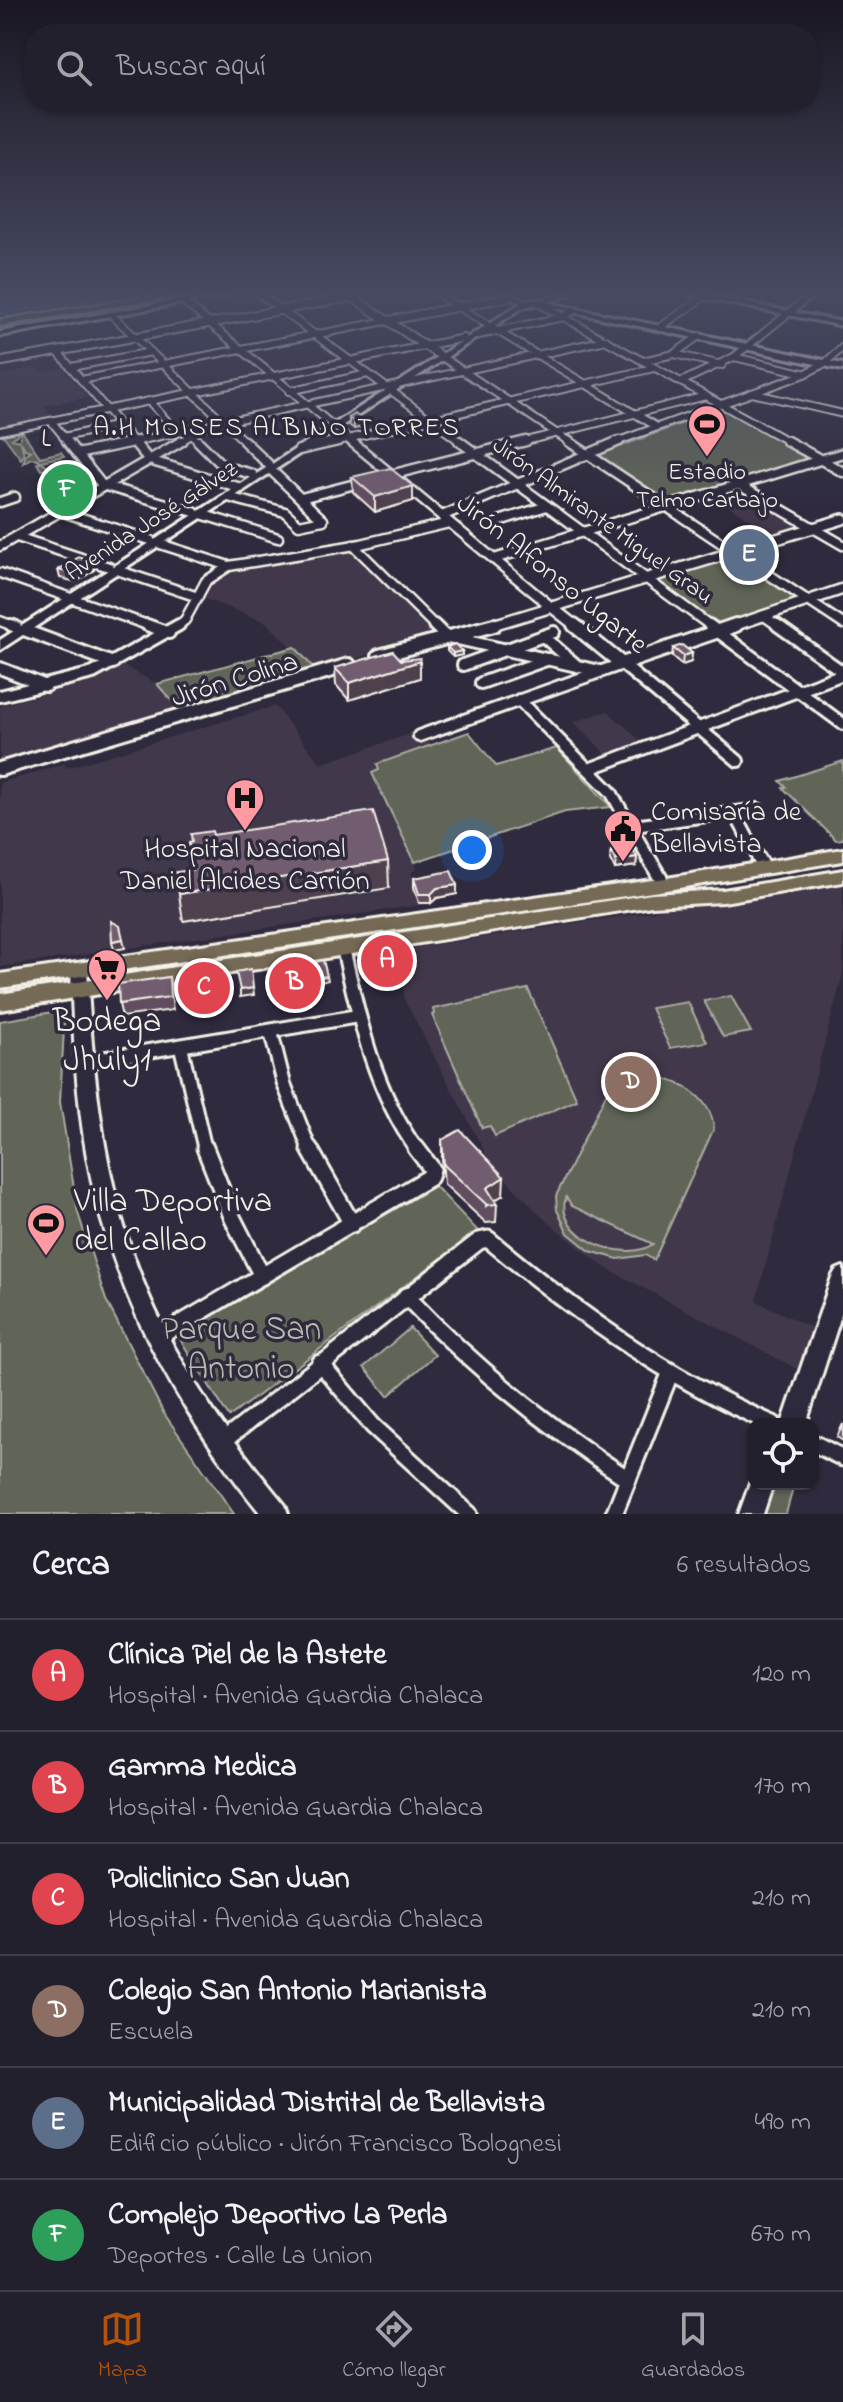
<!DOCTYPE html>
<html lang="es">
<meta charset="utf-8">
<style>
:root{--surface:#23202e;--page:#2b2836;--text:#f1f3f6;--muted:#a3a3aa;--line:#403e4a;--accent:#b45309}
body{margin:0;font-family:"Indie Flower",sans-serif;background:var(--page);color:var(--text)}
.controls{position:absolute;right:24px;bottom:24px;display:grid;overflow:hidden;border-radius:16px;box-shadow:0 2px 6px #0004}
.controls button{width:72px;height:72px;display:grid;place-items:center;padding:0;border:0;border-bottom:2px solid var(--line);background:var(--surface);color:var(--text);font:40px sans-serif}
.you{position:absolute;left:472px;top:850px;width:28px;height:28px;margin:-20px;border:6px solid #fff;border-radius:50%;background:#1a73e8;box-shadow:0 0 0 12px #1a73e833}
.badge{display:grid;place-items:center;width:52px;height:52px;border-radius:50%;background:var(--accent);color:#fff;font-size:26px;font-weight:700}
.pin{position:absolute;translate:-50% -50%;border:4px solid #fff;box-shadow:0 2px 8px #0006}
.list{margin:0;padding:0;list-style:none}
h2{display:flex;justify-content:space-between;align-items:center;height:104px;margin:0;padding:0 32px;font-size:34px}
h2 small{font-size:26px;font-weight:400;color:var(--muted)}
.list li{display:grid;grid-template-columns:52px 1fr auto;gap:24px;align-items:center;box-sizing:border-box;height:112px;padding:0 32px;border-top:2px solid var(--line)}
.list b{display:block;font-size:30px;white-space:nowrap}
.list p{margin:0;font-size:26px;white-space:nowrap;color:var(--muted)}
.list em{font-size:26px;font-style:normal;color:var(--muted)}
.icon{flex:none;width:44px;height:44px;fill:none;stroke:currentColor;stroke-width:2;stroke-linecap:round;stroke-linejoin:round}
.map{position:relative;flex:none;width:843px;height:1514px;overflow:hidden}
.search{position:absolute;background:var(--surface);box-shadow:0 2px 6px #0004;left:24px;right:24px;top:24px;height:88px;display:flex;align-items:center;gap:20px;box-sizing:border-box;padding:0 28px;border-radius:32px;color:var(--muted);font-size:30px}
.sheet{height:776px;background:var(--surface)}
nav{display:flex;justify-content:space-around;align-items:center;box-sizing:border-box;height:112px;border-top:2px solid var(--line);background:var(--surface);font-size:22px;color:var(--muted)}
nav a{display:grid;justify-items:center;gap:4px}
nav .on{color:var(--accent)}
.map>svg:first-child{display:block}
</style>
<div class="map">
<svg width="843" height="1514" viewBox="0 0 843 1514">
<rect width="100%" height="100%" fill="#2f2a3d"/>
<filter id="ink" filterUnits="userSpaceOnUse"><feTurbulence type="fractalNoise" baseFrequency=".0125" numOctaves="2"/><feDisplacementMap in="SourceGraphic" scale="16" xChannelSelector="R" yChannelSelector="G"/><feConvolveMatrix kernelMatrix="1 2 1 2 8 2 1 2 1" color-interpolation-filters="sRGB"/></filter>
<g filter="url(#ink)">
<g fill="#43394c">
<path d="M36 368 42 373 61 368 88 397 44 406 51 416 0 427V375Z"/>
<path d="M738 489 802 527 774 535 719 500 733 496 728 492Z"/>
<path d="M352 549 439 633 316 671 266 622 205 599 217 577 239 566Z"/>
<path d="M122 665 157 684 180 710 0 762V706L74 686Z"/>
<path d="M275 706 321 764 416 732 431 745 377 764 380 770 372 773 415 862 417 869 411 873 421 905 0 967V783L64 764 67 768Z"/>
<path d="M608 711 642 742 607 755 573 722Z"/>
<path d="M843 882V973L756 1301 812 1328 799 1370 604 1267 543 1218 491 1164 404 999 402 950Z"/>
</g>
<g fill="#606558" stroke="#aaaba0" stroke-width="2" fill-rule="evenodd">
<path d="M723 408 816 460 669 504 598 455Z"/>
<path d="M21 431 12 439 19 441 22 431 40 457 61 452 64 456 41 461 50 468 41 470 37 463 40 462 38 459 31 458 23 463 26 454 31 451 25 449 21 442 24 454 21 459 3 435Z"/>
<path d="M85 475 93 487 56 508 42 488 41 484Z"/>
<path d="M733 556 797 599 719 626 657 580Z"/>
<path d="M295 647 316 671 180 710 157 684Z"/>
<path d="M469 732 496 766 557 748 611 807 565 812 415 862 372 773 379 770 377 764Z"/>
<path d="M843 761V839L836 840 783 788 786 787 780 781Z"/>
<path d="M691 886 179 966 178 962 555 902Z"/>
<path d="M528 989 577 1100 495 1136 490 1126 482 1128 432 1015 434 1014 433 1009Z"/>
<path d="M731 996 751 1032 723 1037 704 1001Z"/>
<path d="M688 1002 707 1042 670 1048 651 1008Z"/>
<path d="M65 1010 60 1102 78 1213 106 1300 163 1412 234 1514H0V1021Z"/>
<path d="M642 1076C673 1075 711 1095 714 1128L654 1260 645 1255 618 1259 590 1251 568 1233 557 1210 556 1196 608 1090 618 1081ZM566 1197 572 1206 653 1244C624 1265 552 1235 566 1197Z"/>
<path d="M435 1186 478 1231 229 1417 178 1336Z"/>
<path d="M410 1328 435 1355 388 1396 364 1367Z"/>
<path d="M770 1484H794L786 1514H762Z"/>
</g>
<path fill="#4c6077" stroke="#8f9aa4" stroke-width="2" d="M0 295H126L0 314Z"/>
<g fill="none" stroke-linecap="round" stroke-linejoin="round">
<g stroke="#f4f1e8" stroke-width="10">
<g id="minor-far4">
<path d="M261 295 462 443"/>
<path d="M439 295 485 323"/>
<path d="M184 302 354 443"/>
<path d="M538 303 791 443"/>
<path d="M112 315 246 443"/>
<path d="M489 326 657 427"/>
<path d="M659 328 707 295"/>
<path d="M474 336 563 317 574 310"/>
<path d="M57 351 135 443"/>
<path d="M674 354 722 365"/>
<path d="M442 357 571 443"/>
<path d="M734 357 803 373"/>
<path d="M643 361 674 354 699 336"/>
<path d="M71 367 151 352"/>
<path d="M81 380 386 321"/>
<path d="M681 382 734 357 811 295"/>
<path d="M289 391 368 374"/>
<path d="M752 393 843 414"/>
<path d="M150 402 177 432"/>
<path d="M52 422 69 443"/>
<path d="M0 431 464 338"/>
<path d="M189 432 200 443"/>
<path d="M63 437 120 425"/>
<path d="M128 443 606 340"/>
<path d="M178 443 197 432"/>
<path d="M330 443 654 368"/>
<path d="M518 443 706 396"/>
<path d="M613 443 805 374 825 363 843 347"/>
</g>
</g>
<g stroke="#f4f1e8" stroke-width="13">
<g id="minor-far3">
<path d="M67 441 102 485 194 512"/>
<path d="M133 441 149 460 241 488"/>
<path d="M198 441 223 466 252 474"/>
<path d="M244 441 268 464"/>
<path d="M351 441 554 609"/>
<path d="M459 441 712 627"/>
<path d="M568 441 843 624"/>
<path d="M787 441 843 472"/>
<path d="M299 450 338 441"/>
<path d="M77 454 138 441"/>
<path d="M270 469 323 520"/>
<path d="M386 476 526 441"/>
<path d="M739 485 843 545"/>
<path d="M228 497 285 512 299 525 323 520"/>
<path d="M301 498 363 482"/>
<path d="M0 502 15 497"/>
<path d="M60 511 150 540"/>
<path d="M201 514 278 538"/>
<path d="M442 516 619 441"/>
<path d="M499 521 547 506"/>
<path d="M17 537 109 567"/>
<path d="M157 543 229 566"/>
<path d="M353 545 436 627"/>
<path d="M0 546 182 441"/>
<path d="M494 559 843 453"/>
<path d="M117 570 198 597"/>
<path d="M0 573 153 627"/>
<path d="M764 616 780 627"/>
<path d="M0 621 16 627"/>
<path d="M176 627 185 620 206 581 229 566 361 544 449 523"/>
</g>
</g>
<g stroke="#f4f1e8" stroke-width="16">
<g id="minor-far2">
<path d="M11 625 16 627"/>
<path d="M147 625 169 633"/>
<path d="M434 625 445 636 599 671"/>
<path d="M709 625 843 724"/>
<path d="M777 625 843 672"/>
<path d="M24 630 113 663"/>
<path d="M543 636 575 664"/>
<path d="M463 665 554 632"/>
<path d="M0 668 46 686"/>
<path d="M481 683 549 659"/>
<path d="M0 696 93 673 179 625"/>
<path d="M519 700 611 792 649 859"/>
<path d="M419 736 622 664 738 761"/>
<path d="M589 769 843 674"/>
<path d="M734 812 759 859"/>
<path d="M634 826 758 809"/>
</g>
</g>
<g stroke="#f4f1e8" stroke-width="18">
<g id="minor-far1">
<path d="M648 857 661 879"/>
<path d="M758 857 761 862"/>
<path d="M343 948C359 1019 374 1090 417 1150"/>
<path d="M271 1032 284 1084 310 1150"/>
<path d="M181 1047 205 1150"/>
<path d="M83 1062 358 1016"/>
</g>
</g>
<g stroke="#f4f1e8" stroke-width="21">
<g id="minor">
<path d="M205 1148 233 1219 262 1276"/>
<path d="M309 1148 352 1224"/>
<path d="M406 1296C473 1367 547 1426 628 1479"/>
<path d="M158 1337 430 1177 432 1169 416 1148"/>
<path d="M320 1363 373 1426 469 1514"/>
<path d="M222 1442 479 1241 488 1239C576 1313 667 1378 773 1424"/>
<path d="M813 1443 843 1458"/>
<path d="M614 1514 670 1374"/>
</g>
</g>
<g stroke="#f4f1e8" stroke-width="11">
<g id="tertiary-far2">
<path d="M386 321 509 297"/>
<path d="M0 362 352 297 442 357"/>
</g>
</g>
<g stroke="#f4f1e8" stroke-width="14">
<g id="tertiary-far1">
<path d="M554 609 577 627"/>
<path d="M486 627 843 519"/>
<path d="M730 627 843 589"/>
</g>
</g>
<g stroke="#f4f1e8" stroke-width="18">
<g id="tertiary">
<path d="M574 625 622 664 736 625"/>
<path d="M379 656 494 625"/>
<path d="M0 769 349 665"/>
</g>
</g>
<g stroke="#f4f1e8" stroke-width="6">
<g id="secondary">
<path d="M208 295H227L0 336V332Z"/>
<path d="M346 295H364L360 297Z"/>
<path d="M503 295C513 295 521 300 529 300 542 301 556 295 570 295L545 302 843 364V370L536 304 522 308 0 650V640L521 303Z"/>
<path d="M689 295H706L843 322V326Z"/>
<path d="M79 963 85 965 87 969C93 1091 107 1214 162 1324 195 1390 238 1448 285 1505L288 1514H261C176 1409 111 1291 87 1157 76 1095 73 1032 71 969L73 965Z"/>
<path d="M843 1267V1309L806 1424H782L832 1277 836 1270Z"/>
<path d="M753 1475V1484H773L763 1514H739Z"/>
</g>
</g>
<g stroke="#f4f1e8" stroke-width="6">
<g id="primary">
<path d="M843 849V861L673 889 0 988V974L673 877Z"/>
<path d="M843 870V882L723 902 652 906 0 1010V994L652 894 723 890Z"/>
</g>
</g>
<g stroke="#f4f1e8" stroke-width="6">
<path id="trunk" d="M158 295H180L0 326V320Z"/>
</g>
<use href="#minor-far4" stroke="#2f2a3d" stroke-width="6"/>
<use href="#minor-far3" stroke="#2f2a3d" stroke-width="8"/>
<use href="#minor-far2" stroke="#2f2a3d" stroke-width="10"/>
<use href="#minor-far1" stroke="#2f2a3d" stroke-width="12"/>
<use href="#minor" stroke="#2f2a3d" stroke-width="15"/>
<use href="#tertiary-far2" stroke="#2f2a3d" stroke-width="7"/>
<use href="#tertiary-far1" stroke="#2f2a3d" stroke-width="9"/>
<use href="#tertiary" stroke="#2f2a3d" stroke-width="12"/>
<use href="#secondary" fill="#2f2a3d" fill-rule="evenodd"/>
<use href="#primary" fill="#746b55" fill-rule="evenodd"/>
<use href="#trunk" fill="#746b55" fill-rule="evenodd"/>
</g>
<g fill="#624e60" stroke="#f4f1e8" stroke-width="2">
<path d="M349 418 362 427 354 429 349 425Z"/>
<path d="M352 477 413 486V501L375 512 353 492Z"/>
<path d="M93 562 94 570 76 582 60 578 58 570Z"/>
<path d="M447 647 462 651V655L453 657 447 651Z"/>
<path d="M673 648 692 653 691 662 682 665 672 656Z"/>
<path d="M401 660 420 661V678L349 700 336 685 335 668Z"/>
<path d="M611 851 637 857 636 866 615 869 610 860Z"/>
<path d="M414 878 457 885V894L437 898 431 903H419L414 887Z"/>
<path d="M169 977 173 1010 122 1017 119 1004Z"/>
<path d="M442 1140 503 1195 495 1200 497 1204 496 1222 486 1223 444 1184 442 1158Z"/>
<path d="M843 1424V1441L837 1437Z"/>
</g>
<g fill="#50404e" stroke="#f4f1e8" stroke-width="2">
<path d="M362 420V427L354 429V422Z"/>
<path d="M413 486V501L375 512V497Z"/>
<path d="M93 562 94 570 76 582 74 574Z"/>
<path d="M462 651V655L453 657V653Z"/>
<path d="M692 653 691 662 682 665 683 656Z"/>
<path d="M420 661V678L349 700V683Z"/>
<path d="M637 857 636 866 615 869 616 860Z"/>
<path d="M388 861 389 888 183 921 179 894Z"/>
<path d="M457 885V894L437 898 431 903V894L437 888Z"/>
<path d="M123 939 125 948 114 950 112 941Z"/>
<path d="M393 957 394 967 384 968V959Z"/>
<path d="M327 976 328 980 321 982 320 977Z"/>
<path d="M303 978V988L289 990 288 981Z"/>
<path d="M219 981 220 990 189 996 187 986Z"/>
<path d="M253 988 254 995 240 997V990Z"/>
<path d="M504 1177 503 1195 486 1206 487 1188Z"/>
</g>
<g fill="#725b70" stroke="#f4f1e8" stroke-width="2">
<path d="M355 414 362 420 354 422 349 418Z"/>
<path d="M390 468 413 486 375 497 352 477Z"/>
<path d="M79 557 93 562 74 574 58 570Z"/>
<path d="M455 644 462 651 453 653 447 647Z"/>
<path d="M682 645 692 653 683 656 673 648Z"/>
<path d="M393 651 401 660 420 658V661L349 683 335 668Z"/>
<path d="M373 811 388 861 179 894 176 872 192 870 189 843 192 842 191 834 212 831 213 835Z"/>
<path d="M632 848 637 857 616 860 611 851Z"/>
<path d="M451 871 457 885 437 888 431 894H419L414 878Z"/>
<path d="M111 921 120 926 123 939 112 941Z"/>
<path d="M390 945 393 957 384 959 380 946Z"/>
<path d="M323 960 327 976 320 977 316 962Z"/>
<path d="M301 967 303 978 288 981 286 970Z"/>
<path d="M251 969 253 988 240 990 236 972Z"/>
<path d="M218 972 219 981 187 986 186 978Z"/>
<path d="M169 977 170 997 119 1004 118 984Z"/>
<path d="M460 1130 504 1177 487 1188 497 1204 487 1205 444 1165 442 1140Z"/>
</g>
</g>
<linearGradient id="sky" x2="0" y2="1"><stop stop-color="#1a1722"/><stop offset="0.58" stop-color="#474a62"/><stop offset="1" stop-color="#474a62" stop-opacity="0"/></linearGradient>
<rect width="843" height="507" fill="url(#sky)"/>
<defs>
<g id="stadium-pin" transform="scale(2)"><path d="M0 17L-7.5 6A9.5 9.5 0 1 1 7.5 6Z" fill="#ff9aa2" stroke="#2f2a3d"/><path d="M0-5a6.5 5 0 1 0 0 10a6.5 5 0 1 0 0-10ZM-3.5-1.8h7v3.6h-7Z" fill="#111"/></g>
<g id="hospital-pin" transform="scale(2)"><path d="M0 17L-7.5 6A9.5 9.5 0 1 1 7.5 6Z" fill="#ff9aa2" stroke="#2f2a3d"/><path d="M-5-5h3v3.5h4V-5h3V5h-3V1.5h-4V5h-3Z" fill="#111"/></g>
<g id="civic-pin" transform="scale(2)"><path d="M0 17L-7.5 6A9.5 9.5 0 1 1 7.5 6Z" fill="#ff9aa2" stroke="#2f2a3d"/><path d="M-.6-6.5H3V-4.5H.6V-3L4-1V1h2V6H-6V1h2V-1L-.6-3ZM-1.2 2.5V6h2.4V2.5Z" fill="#111"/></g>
<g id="supermarket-pin" transform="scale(2)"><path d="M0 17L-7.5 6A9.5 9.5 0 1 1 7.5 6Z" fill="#ff9aa2" stroke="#2f2a3d"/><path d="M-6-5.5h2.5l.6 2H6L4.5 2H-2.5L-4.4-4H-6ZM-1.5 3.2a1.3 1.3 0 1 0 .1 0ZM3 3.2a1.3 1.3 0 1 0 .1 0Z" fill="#111"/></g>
</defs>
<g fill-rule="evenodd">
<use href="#stadium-pin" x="707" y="424"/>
<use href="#hospital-pin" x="245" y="798"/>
<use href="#civic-pin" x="623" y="829"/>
<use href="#supermarket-pin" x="107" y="968"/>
<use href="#stadium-pin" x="46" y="1223"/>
</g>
<g text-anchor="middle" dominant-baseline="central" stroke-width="7" stroke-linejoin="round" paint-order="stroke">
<g font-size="24" fill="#f4f1e8" stroke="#2f2a3d">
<text x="707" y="473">Estadio<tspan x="707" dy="28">Telmo Carbajo</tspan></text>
</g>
<g font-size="24" fill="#f4f1e8" stroke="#2f2a3d">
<text transform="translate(152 522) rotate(-33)">Avenida José Gálvez</text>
<text transform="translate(602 522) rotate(36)">Jirón Almirante Miguel Grau</text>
</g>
<g font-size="26" letter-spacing="2" fill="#f4f1e8" stroke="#2f2a3d">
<text x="277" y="429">A.H MOISES ALBINO TORRES</text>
<text x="47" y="440">L</text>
</g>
<g font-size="28" fill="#f4f1e8" stroke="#2f2a3d">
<text transform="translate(551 575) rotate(39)">Jirón Alfonso Ugarte</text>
<text transform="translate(235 681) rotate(-17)">Jirón Colina</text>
</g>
<g font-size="28" fill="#f4f1e8" stroke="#2f2a3d" text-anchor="start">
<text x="651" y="813">Comisaría de<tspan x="651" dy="32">Bellavista</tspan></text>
<text x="245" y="850" text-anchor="middle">Hospital Nacional<tspan x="245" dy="32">Daniel Alcides Carrión</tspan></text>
</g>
<g font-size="34" fill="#f4f1e8" stroke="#2f2a3d">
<text x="107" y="1023">Bodega<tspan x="107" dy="39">Jhuly1</tspan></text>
<text x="74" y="1203" text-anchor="start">Villa Deportiva<tspan x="74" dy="39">del Callao</tspan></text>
</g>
<g font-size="34" fill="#b9b9ae" stroke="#2f2a3d">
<text x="241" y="1331">Parque San<tspan x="241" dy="39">Antonio</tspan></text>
</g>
</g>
</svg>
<div class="controls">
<button><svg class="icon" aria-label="locate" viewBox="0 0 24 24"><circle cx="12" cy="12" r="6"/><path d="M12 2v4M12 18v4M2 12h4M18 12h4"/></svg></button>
</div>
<div class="you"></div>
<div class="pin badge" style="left:387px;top:961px;background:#e0444e">A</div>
<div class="pin badge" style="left:295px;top:983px;background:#e0444e">B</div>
<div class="pin badge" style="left:204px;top:988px;background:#e0444e">C</div>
<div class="pin badge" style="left:631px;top:1082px;background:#8d6e63">D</div>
<div class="pin badge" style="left:749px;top:555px;background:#5c6f8a">E</div>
<div class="pin badge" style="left:67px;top:490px;background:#2e9e5b">F</div>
<div class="search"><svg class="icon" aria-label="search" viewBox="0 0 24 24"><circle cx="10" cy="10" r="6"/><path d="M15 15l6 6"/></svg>Buscar aquí</div>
</div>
<section class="sheet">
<h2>Cerca<small>6 resultados</small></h2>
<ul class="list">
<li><span class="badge" style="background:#e0444e">A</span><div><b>Clínica Piel de la Astete</b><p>Hospital · Avenida Guardia Chalaca</p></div><em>120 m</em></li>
<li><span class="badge" style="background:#e0444e">B</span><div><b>Gamma Medica</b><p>Hospital · Avenida Guardia Chalaca</p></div><em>170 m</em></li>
<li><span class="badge" style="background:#e0444e">C</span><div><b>Policlinico San Juan</b><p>Hospital · Avenida Guardia Chalaca</p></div><em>210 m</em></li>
<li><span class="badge" style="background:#8d6e63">D</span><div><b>Colegio San Antonio Marianista</b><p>Escuela</p></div><em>210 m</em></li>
<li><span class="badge" style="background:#5c6f8a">E</span><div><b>Municipalidad Distrital de Bellavista</b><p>Edificio público · Jirón Francisco Bolognesi</p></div><em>490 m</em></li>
<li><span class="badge" style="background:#2e9e5b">F</span><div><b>Complejo Deportivo La Perla</b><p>Deportes · Calle La Union</p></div><em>670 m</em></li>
</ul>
</section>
<nav>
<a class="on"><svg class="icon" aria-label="map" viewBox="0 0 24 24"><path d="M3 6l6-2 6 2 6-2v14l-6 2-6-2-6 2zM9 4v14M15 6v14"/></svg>Mapa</a>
<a><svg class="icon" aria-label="directions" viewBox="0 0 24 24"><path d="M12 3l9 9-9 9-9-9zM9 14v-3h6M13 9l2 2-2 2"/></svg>Cómo llegar</a>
<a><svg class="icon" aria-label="saved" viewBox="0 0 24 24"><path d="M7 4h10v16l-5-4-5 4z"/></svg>Guardados</a>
</nav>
